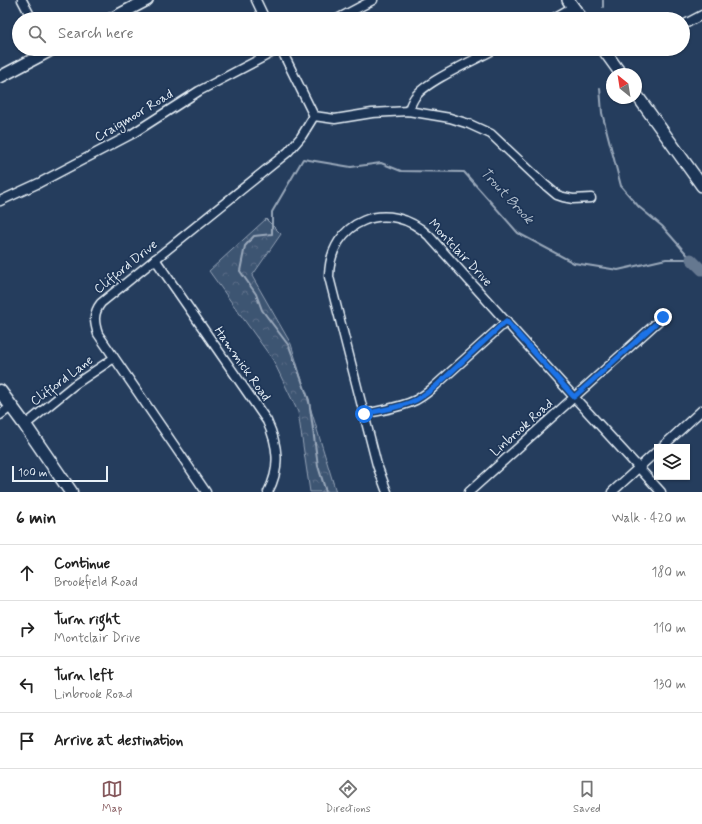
<!DOCTYPE html>
<meta charset="utf-8">
<style>
:root{--surface:#fff;--page:#f2f2f2;--text:#222;--muted:#767676;--line:#e0e0e0;--accent:#85585c}
body{margin:0;font-family:Mynerve,sans-serif;background:var(--page);color:var(--text)}
.controls{position:absolute;right:12px;bottom:12px;display:grid;overflow:hidden;border-radius:0px;box-shadow:0 1px 3px #0004}
.controls button{width:36px;height:36px;display:grid;place-items:center;padding:0;border:0;border-bottom:1px solid var(--line);background:var(--surface);color:var(--text);font:20px sans-serif}
.compass{position:absolute;left:606px;top:68px;width:36px;height:36px;border-radius:50%;background:var(--surface);box-shadow:0 1px 3px #0004;rotate:330deg}
.scale{position:absolute;left:12px;bottom:10px;width:96px;box-sizing:border-box;padding-left:4px;border:2px solid #e8f1f8;border-top:0;font-size:11px;line-height:14px;white-space:nowrap;color:#e8f1f8;-webkit-text-stroke:3px #1d3557;paint-order:stroke}
.stop{position:absolute;width:12px;height:12px;margin:-9px;border:3px solid #1a73e8;border-radius:50%;background:#fff}
.stop.end{background:#1a73e8;border-color:#fff;box-shadow:0 1px 4px #0008}
.list{margin:0;padding:0;list-style:none}
h2{display:flex;justify-content:space-between;align-items:center;height:52px;margin:0;padding:0 16px;font-size:17px}
h2 small{font-size:13px;font-weight:400;color:var(--muted)}
.list li{display:grid;grid-template-columns:26px 1fr auto;gap:12px;align-items:center;box-sizing:border-box;height:56px;padding:0 16px;border-top:1px solid var(--line)}
.list b{display:block;font-size:15px;white-space:nowrap}
.list p{margin:0;font-size:13px;white-space:nowrap;color:var(--muted)}
.list em{font-size:13px;font-style:normal;color:var(--muted)}
.icon{flex:none;width:22px;height:22px;fill:none;stroke:currentColor;stroke-width:2;stroke-linecap:round;stroke-linejoin:round}
.map{position:relative;flex:none;width:702px;height:492px;overflow:hidden}
.search{position:absolute;background:var(--surface);box-shadow:0 1px 3px #0004;left:12px;right:12px;top:12px;height:44px;display:flex;align-items:center;gap:10px;box-sizing:border-box;padding:0 14px;border-radius:22px;color:var(--muted);font-size:15px}
.sheet{height:276px;background:var(--surface)}
nav{display:flex;justify-content:space-around;align-items:center;box-sizing:border-box;height:56px;border-top:1px solid var(--line);background:var(--surface);font-size:11px;color:var(--muted)}
nav a{display:grid;justify-items:center;gap:2px}
nav .on{color:var(--accent)}
.map>svg:first-child{display:block}
</style>
<div class="map">
<svg width="702" height="492" viewBox="0 0 702 492">
<defs>
<pattern id="forest-crowns" width="20" height="18" patternUnits="userSpaceOnUse"><rect width="20" height="18" fill="#3e5472"/><path d="M2 6a3 3 0 1 1 6 0M12 15a3 3 0 1 1 6 0" fill="none" stroke="#5a6d87"/></pattern>
</defs>
<rect width="100%" height="100%" fill="#253d5d"/>
<filter id="ink" filterUnits="userSpaceOnUse"><feTurbulence type="fractalNoise" baseFrequency=".025" numOctaves="2"/><feDisplacementMap in="SourceGraphic" scale="8" xChannelSelector="R" yChannelSelector="G"/><feConvolveMatrix kernelMatrix="1 2 1 2 8 2 1 2 1" color-interpolation-filters="sRGB"/></filter>
<g filter="url(#ink)">
<path fill="url(#forest-crowns)" stroke="#93a2b5" d="M266 219 281 234 252 276 291 344 336 492H310L298 412 273 360 209 271Z"/>
<g fill="none" stroke-linecap="round" stroke-linejoin="round">
<g stroke="#99a8ba" stroke-width="2">
<path d="M603 7V0"/>
<path d="M600 88 602 113 621 186 639 207 662 226 691 259"/>
<path d="M326 492 318 466 309 400 289 346 262 310 256 294 240 271 245 246 254 236 272 234V212L303 159 351 167 381 163 401 171 464 172 518 233 574 263 618 270 666 259H691"/>
</g>
<path stroke="#657890" stroke-width="11" d="M691 259 702 270"/>
<g stroke="#e8f1f8" stroke-width="11">
<g id="street">
<path d="M22 0 32 19"/>
<path d="M256 0 265 19"/>
<path d="M337 19 373 0"/>
<path d="M552 19 573 7"/>
<path d="M683 25 702 15"/>
<path d="M281 49 314 116"/>
<path d="M408 111C410 107 412 101 415 97 426 81 477 59 495 49"/>
<path d="M314 116 335 119 372 113 408 111 450 118 469 124 491 134 544 184 557 195 563 197 573 199 591 198"/>
<path d="M0 201 39 183 132 134 199 91 279 49"/>
<path d="M155 259 267 421C278 445 281 468 268 492"/>
<path d="M364 414C381 410 400 408 416 400 423 396 430 391 436 385L507 321"/>
<path d="M0 415 12 406"/>
<path d="M25 425 74 385 114 358"/>
<path d="M662 447 702 410"/>
<path d="M206 492 98 334C94 322 93 313 101 303L288 152 301 137 314 116"/>
<path d="M387 492 377 465 329 277C329 220 389 197 429 236L574 397 661 492"/>
<path d="M469 492 663 317"/>
<path d="M612 492 657 451"/>
</g>
</g>
<g stroke="#e8f1f8" stroke-width="14">
<g id="secondary">
<path d="M568 0 582 19"/>
<path d="M111 19 147 0"/>
<path d="M603 49 621 74"/>
<path d="M0 77 53 49"/>
<path d="M636 94 702 186"/>
</g>
</g>
<g stroke="#e8f1f8" stroke-width="15">
<path id="primary" d="M0 391 25 425 71 492"/>
</g>
<use href="#street" stroke="#1d3557" stroke-width="8"/>
<use href="#secondary" stroke="#1d3557" stroke-width="11"/>
<use href="#primary" stroke="#1d3557" stroke-width="12"/>
</g>
</g>
<g fill="none" stroke-linecap="round" stroke-linejoin="round" filter="url(#ink)">
<path stroke="#1a73e8" stroke-width="5" d="M364 414C381 410 400 408 416 400 423 396 430 391 436 386L506 321 574 397 663 317"/>
</g>
<g text-anchor="middle" dominant-baseline="central" stroke-width="3.5" stroke-linejoin="round" paint-order="stroke">
<g font-size="13" fill="#e8f1f8" stroke="#1d3557">
<text transform="translate(134 116) rotate(-31)">Craigmoor Road</text>
<text transform="translate(460 253) rotate(47)">Montclair Drive</text>
<text transform="translate(126 267) rotate(-39)">Clifford Drive</text>
<text transform="translate(242 364) rotate(55)">Hammick Road</text>
<text transform="translate(62 381) rotate(-37)">Clifford Lane</text>
<text transform="translate(522 428) rotate(-42)">Linbrook Road</text>
</g>
<g font-size="14" font-style="italic" fill="#b4c1ce" stroke="#1d3557">
<text transform="translate(507 196) rotate(47)">Trout Brook</text>
</g>
</g>
</svg>
<div class="controls">
<button><svg class="icon" aria-label="layers" viewBox="0 0 24 24"><path d="M12 4l9 5-9 5-9-5zM3 14l9 5 9-5"/></svg></button>
</div>
<svg class="compass" viewBox="-18 -18 36 36"><path d="M0-13l5 13h-10z" fill="#e53935"/><path d="M0 13l5-13h-10z" fill="#767676"/></svg>
<div class="scale">100 m</div>
<div class="stop" style="left:364px;top:414px"></div>
<div class="stop end" style="left:663px;top:317px"></div>
<div class="search"><svg class="icon" aria-label="search" viewBox="0 0 24 24"><circle cx="10" cy="10" r="6"/><path d="M15 15l6 6"/></svg>Search here</div>
</div>
<section class="sheet">
<h2>6 min<small>Walk · 420 m</small></h2>
<ul class="list">
<li><svg class="icon" aria-label="ahead" viewBox="0 0 24 24"><path d="M12 20V5M6 11l6-6 6 6"/></svg><div><b>Continue</b><p>Brookfield Road</p></div><em>180 m</em></li>
<li><svg class="icon" aria-label="right" viewBox="0 0 24 24"><path d="M7 20v-9h11M14 6l5 5-5 5"/></svg><div><b>Turn right</b><p>Montclair Drive</p></div><em>110 m</em></li>
<li><svg class="icon" aria-label="left" viewBox="0 0 24 24"><path d="M17 20v-9H6M10 6l-5 5 5 5"/></svg><div><b>Turn left</b><p>Linbrook Road</p></div><em>130 m</em></li>
<li><svg class="icon" aria-label="arrive" viewBox="0 0 24 24"><path d="M6 21V4h12l-3 4 3 4H6"/></svg><div><b>Arrive at destination</b></div></li>
</ul>
</section>
<nav>
<a class="on"><svg class="icon" aria-label="map" viewBox="0 0 24 24"><path d="M3 6l6-2 6 2 6-2v14l-6 2-6-2-6 2zM9 4v14M15 6v14"/></svg>Map</a>
<a><svg class="icon" aria-label="directions" viewBox="0 0 24 24"><path d="M12 3l9 9-9 9-9-9zM9 14v-3h6M13 9l2 2-2 2"/></svg>Directions</a>
<a><svg class="icon" aria-label="saved" viewBox="0 0 24 24"><path d="M7 4h10v16l-5-4-5 4z"/></svg>Saved</a>
</nav>
